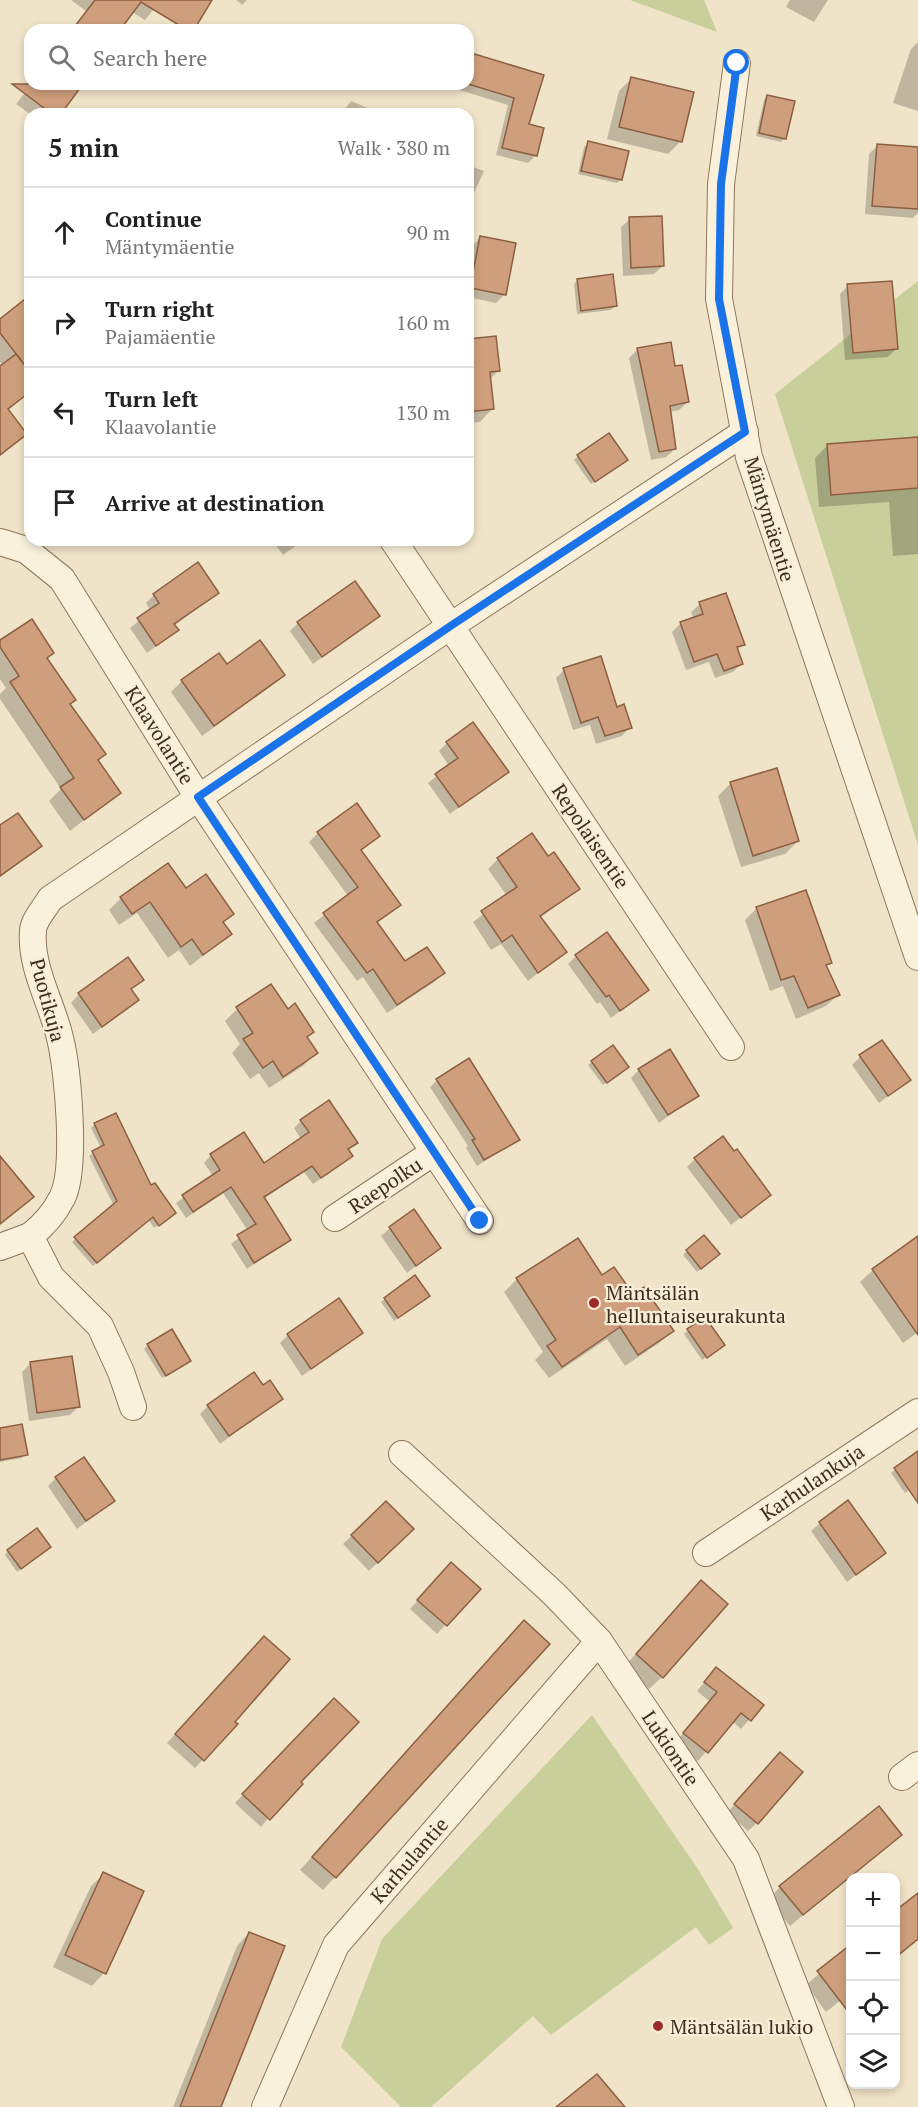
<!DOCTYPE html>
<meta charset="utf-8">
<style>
:root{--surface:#fff;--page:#f6f6f6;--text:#222;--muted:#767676;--line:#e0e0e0}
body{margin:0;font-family:"PT Serif",serif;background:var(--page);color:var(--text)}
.controls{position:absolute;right:18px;bottom:18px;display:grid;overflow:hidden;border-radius:12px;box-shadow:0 3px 9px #0003}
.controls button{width:54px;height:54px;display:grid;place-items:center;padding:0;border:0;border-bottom:2px solid var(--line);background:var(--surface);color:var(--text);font:30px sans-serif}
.stop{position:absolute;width:18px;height:18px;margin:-14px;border:4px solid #1a73e8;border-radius:50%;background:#fff}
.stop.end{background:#1a73e8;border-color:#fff;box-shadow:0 2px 6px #0008}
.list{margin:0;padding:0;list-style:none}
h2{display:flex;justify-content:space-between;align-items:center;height:78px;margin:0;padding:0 24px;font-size:26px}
h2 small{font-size:20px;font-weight:400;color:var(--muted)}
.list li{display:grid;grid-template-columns:39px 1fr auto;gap:18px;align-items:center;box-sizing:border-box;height:90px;padding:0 24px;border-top:2px solid var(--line)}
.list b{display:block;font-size:22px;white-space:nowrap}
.list p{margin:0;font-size:20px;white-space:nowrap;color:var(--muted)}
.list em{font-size:20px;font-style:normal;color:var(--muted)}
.icon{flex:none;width:33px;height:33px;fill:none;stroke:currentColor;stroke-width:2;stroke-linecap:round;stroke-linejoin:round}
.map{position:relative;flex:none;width:918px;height:2107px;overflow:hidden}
.search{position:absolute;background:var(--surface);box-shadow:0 3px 9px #0003;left:24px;top:24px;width:450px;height:66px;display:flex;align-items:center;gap:15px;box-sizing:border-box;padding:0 21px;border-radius:18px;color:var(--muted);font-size:22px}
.panel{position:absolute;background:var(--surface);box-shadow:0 3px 9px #0003;left:24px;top:108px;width:450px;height:438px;border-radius:18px}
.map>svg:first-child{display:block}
</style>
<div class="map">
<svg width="918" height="2107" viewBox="0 0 918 2107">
<rect width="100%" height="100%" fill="#f0e4c8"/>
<g fill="#c9cf9b">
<path d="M630 0H704L717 32Z"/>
<path d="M918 281V845L775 394Z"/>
<path d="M592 1715 698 1869 733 1928 709 1945 696 1927 551 2035 533 2016 431 2107H401L341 2047 382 1939Z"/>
</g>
<g fill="#0003">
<path d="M71 0H161L145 20 132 12 119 30H71L86 11Z"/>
<path d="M236 0H247L242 5Z"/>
<path d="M790 0H828L814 22 786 7Z"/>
<path d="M918 42V111L893 103 911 49Z"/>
<path d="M468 54 542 76 527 125 535 156 528 163 496 155 508 105 453 88 454 84H468Z"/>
<path d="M632 78 680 142 668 154 607 139 619 91Z"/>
<path d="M32 84H80L59 114H30L16 104Z"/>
<path d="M768 96 785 138 781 142 756 136 764 100Z"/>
<path d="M351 101 380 113 379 114H341Z"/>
<path d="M588 143 621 179 617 183 578 174 584 147Z"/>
<path d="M878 145 918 149V213L913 218 865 214 869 154Z"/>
<path d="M468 165 484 171 468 206Z"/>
<path d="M630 219 663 266 654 274 623 276 621 227Z"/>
<path d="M480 238 505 294 496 303 468 297V266L472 246Z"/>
<path d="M578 280 615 306 611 310 577 314 574 284Z"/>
<path d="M848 286 896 349 888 357 845 360 840 294Z"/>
<path d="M30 297V349L18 359 30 374V392L7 411 25 433 0 456V368L3 365 0 362V321Z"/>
<path d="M468 334 469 341 498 371 490 379 492 409 480 422 468 423Z"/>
<path d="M638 349 674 368 688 402 679 410 670 412 675 449 666 457 651 460 629 358Z"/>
<path d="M918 438V554L893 556 889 502 819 507 815 458 828 445Z"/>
<path d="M578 456 622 463 591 484 574 460Z"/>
<path d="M272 540H304L283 555Z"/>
<path d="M217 593 174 626 177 630 147 653 130 628 151 611 146 603 154 595Z"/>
<path d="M700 604 743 644 737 650 741 664 733 672 715 678 709 662 686 670 672 632 681 623 694 619 691 612Z"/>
<path d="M378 616 313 664 290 631 298 623Z"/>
<path d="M0 642 52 653 46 659 69 705 104 754 97 762 119 793 70 831 49 801 61 789 0 699V694L6 688 0 679Z"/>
<path d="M226 666 283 675 271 686 202 736 171 692 182 681Z"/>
<path d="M564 670 616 709 630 727 622 736 596 744 590 725 573 730 556 678Z"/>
<path d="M447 743 507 772 450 814 428 783 449 766 439 751Z"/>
<path d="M731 783 798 841 785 854 741 867 718 796Z"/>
<path d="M0 827 40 846 0 877Z"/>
<path d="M318 833 378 835 360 851 399 905 376 924 405 963 443 973 433 983 387 1013 363 977 357 981 314 923 348 896 309 842Z"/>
<path d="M548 858 578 889 540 918 565 952 528 981 501 944 491 950 473 922 507 896 488 869 498 859Z"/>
<path d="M168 865 185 890 232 914 223 923 230 934 190 966 179 950 168 958 137 913 119 925 109 910 121 898Z"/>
<path d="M757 908 830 962 826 967 838 995 826 1006 796 1019 783 986 770 991 745 920Z"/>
<path d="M576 956 647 990 611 1018 600 1002 597 1004 568 964Z"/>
<path d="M142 979 130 990 137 1000 93 1034 71 1003 79 994Z"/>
<path d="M237 1009 306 1038 316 1053 303 1066 269 1088 259 1073 250 1079 232 1053 240 1044 225 1021Z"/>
<path d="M860 1057 909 1079 879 1103 852 1065Z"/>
<path d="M592 1062 623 1070 603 1085 588 1065Z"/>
<path d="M639 1070 697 1095 659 1123 631 1078Z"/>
<path d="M437 1080 518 1140 477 1166 466 1148 468 1146 430 1087Z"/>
<path d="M301 1121 356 1142 348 1151 351 1156 344 1163 313 1184 304 1172 263 1199 289 1240 247 1269 231 1244 248 1231 223 1193 186 1218 176 1203 213 1176 204 1163 211 1155 264 1165 301 1139 294 1128Z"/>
<path d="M95 1124 151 1188 170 1217 154 1228 148 1219 93 1266 72 1242 114 1206 89 1156 101 1148 91 1128Z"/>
<path d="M695 1159 769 1195 731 1225 687 1167Z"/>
<path d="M390 1228 439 1248 407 1273 381 1236Z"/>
<path d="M687 1251 714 1258 697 1272 683 1255Z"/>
<path d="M918 1253V1332L903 1343 860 1282 873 1270Z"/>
<path d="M602 1277 633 1296 672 1331 659 1343 625 1366 607 1339 549 1378 535 1360 543 1352 504 1292 517 1279Z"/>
<path d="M385 1299 424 1300 394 1321 381 1302Z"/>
<path d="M688 1330 719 1349 702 1360 684 1334Z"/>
<path d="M361 1333 302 1376 280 1343 288 1335Z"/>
<path d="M148 1345 185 1364 162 1378 144 1349Z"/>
<path d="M30 1364 78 1407 70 1415 29 1421 22 1372Z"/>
<path d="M263 1387 281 1398 220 1444 200 1414 208 1406Z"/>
<path d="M0 1430 26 1454 22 1458 0 1462Z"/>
<path d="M918 1452V1484L905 1493 891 1473Z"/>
<path d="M56 1478 113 1501 77 1529 48 1486Z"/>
<path d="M386 1503 412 1529 369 1571 343 1544Z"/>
<path d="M820 1523 884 1553 847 1582 811 1531Z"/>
<path d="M45 1550 17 1572 5 1555 8 1551Z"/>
<path d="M443 1572 478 1589 437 1634 410 1609Z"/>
<path d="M688 1595 662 1677 649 1689 624 1667Z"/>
<path d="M512 1635 335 1877 323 1890 300 1870Z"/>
<path d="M256 1646 233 1722 236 1724 195 1768 167 1743Z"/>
<path d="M708 1678 761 1706 741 1729 732 1721 698 1761 676 1742 709 1701 697 1691Z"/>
<path d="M334 1700 298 1782 261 1827 235 1803Z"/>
<path d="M772 1762 757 1823 748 1831 727 1813Z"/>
<path d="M900 1835 790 1926 768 1900 780 1887Z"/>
<path d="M104 1874V1973L92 1986 53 1967 91 1886Z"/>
<path d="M918 1894V1940L896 1958V1912Z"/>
<path d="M249 1933 220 2107H173L237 1946Z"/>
<path d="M850 1947V1993L826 2012 806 1985Z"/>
</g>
<g fill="#cf9f7d" stroke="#8d5f41" stroke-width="1.5">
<path d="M95 0H212L194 30H187L141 2 120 30H72Z"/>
<path d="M468 52 544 75 529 124 544 128 537 156 502 148 514 98 468 84Z"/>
<path d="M631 77 694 92 682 142 619 127Z"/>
<path d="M12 84H83L61 114H52Z"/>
<path d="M767 95 795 101 786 139 759 133Z"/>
<path d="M588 141 629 151 622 180 581 171Z"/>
<path d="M877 144 918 147V209L872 206Z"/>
<path d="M662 216 664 266 631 268 629 217Z"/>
<path d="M480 236 516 243 506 295 470 288Z"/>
<path d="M613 274 617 306 581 311 577 279Z"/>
<path d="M892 281 898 349 853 353 847 284Z"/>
<path d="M30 295V372L0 333V319Z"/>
<path d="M496 336 500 371 490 372 494 409 468 412V339Z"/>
<path d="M671 342 675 366 682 365 689 402 670 406 676 449 659 452 637 348Z"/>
<path d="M16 354 30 372V392L8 409 27 434 0 455V366Z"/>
<path d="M609 433 628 460 595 482 577 455Z"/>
<path d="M918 437V488L831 495 827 444Z"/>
<path d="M198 562 219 593 174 624 179 630 156 646 137 618 159 603 153 594Z"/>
<path d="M355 581 380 616 322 657 297 622Z"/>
<path d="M726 593 745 645 737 647 743 664 724 671 717 654 694 662 680 622 703 614 699 602Z"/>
<path d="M32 619 54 653 47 658 76 700 70 704 106 754 98 760 121 793 84 820 60 787 74 778 10 682 19 676 0 647V640Z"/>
<path d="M260 640 285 675 214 726 181 680 219 653 227 664Z"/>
<path d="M601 656 617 707 624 704 632 728 605 736 598 717 581 723 563 668Z"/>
<path d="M473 722 509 772 459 807 435 774 458 758 446 742Z"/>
<path d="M777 768 799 841 753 856 730 782Z"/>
<path d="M357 803 380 836 361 850 401 905 377 922 405 961 427 947 445 973 397 1005 373 969 367 973 323 913 358 887 317 832Z"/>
<path d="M18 813 42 846 0 876V825Z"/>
<path d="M532 833 548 856 554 852 580 889 540 916 567 952 538 973 512 935 502 942 481 911 517 887 497 858Z"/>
<path d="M168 863 186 888 206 874 234 914 223 922 232 934 203 955 192 939 181 947 150 902 132 914 120 897Z"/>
<path d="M806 890 832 963 826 965 840 995 808 1008 794 976 781 980 756 907Z"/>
<path d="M607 932 649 990 620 1011 609 995 606 997 575 955Z"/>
<path d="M128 957 144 980 131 989 139 1000 102 1027 78 993Z"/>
<path d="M271 984 288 1009 295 1003 314 1032 307 1037 318 1053 283 1077 273 1061 263 1068 243 1039 253 1033 236 1007Z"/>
<path d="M882 1040 911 1080 888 1096 859 1055Z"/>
<path d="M613 1045 629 1067 607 1083 591 1061Z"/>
<path d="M670 1049 699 1096 668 1115 638 1069Z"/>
<path d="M469 1058 520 1140 484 1160 472 1140 475 1139 436 1079Z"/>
<path d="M329 1100 358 1143 348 1149 353 1156 321 1178 312 1166 264 1197 291 1240 254 1263 237 1235 256 1224 231 1187 193 1212 182 1195 220 1170 210 1154 244 1132 264 1163 309 1132 300 1120Z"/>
<path d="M116 1113 151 1185 155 1183 176 1213 159 1226 153 1217 97 1263 74 1237 117 1201 92 1151 104 1145 94 1123Z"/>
<path d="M723 1136 734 1151 737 1149 771 1195 741 1218 694 1158Z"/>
<path d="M0 1156 34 1197 0 1224Z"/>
<path d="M414 1209 441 1248 416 1266 389 1227Z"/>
<path d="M704 1235 720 1254 701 1269 686 1250Z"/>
<path d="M918 1236V1335L872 1269Z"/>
<path d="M578 1238 602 1275 614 1267 633 1294 644 1287 674 1331 638 1355 620 1327 562 1367 547 1346 556 1340 516 1278Z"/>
<path d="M415 1275 430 1296 398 1318 384 1298Z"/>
<path d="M339 1298 363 1333 311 1369 287 1334Z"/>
<path d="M705 1317 725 1345 707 1358 687 1329Z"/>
<path d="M172 1329 191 1361 166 1376 147 1344Z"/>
<path d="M72 1356 80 1407 37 1413 30 1362Z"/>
<path d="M254 1372 263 1385 270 1380 283 1399 229 1436 207 1405Z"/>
<path d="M22 1424 28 1455 0 1460V1428Z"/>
<path d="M918 1451V1503L894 1468Z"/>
<path d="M84 1457 115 1501 86 1521 55 1477Z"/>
<path d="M848 1500 886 1553 856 1575 819 1522Z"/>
<path d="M386 1501 414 1529 378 1563 351 1535Z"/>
<path d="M37 1528 51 1547 21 1569 7 1550Z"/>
<path d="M451 1562 481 1589 447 1626 417 1600Z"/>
<path d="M701 1580 728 1604 663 1678 636 1654Z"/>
<path d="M524 1620 550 1644 336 1878 312 1857Z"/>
<path d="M264 1636 290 1659 235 1722 238 1724 204 1761 175 1734Z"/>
<path d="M716 1667 764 1705 751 1721 741 1713 708 1753 683 1733 717 1692 704 1682Z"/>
<path d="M334 1698 359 1722 301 1782 303 1784 270 1820 242 1794Z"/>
<path d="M780 1752 803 1772 758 1824 734 1804Z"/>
<path d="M879 1806 902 1835 803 1915 779 1886Z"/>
<path d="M103 1872 144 1891 106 1974 65 1955Z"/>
<path d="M918 1893V1939L896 1957V1910Z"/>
<path d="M249 1932 285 1946 221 2107H180Z"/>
<path d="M850 1945V2014L817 1971Z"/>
<path d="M597 2074 625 2107H556Z"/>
</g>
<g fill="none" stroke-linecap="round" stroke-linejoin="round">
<g stroke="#8d765c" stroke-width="28">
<g id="minor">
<path d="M737 63 721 184 719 299 749 457 918 957"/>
<path d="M393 540 731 1047"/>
<path d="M0 542 26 550 62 579 198 797 480 1221"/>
<path d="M335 1218 434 1152"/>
<path d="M0 1247 30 1236"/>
<path d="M133 1407 121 1372 100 1326 51 1277 30 1236C43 1226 55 1212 62 1198 77 1170 68 1070 60 1038 52 1003 30 968 33 931 33 921 45 908 50 899L452 625 745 432"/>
<path d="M402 1454 554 1594 599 1641 746 1859 841 2107"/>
<path d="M706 1553 918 1412"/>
<path d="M902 1777 918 1765"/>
<path d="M265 2107 336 1945 599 1641"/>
</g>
</g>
<use href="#minor" stroke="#faf1dc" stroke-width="26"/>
</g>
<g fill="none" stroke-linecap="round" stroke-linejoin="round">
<path stroke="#1a73e8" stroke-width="8" d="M480 1221 198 797 452 625 745 432 719 299 721 184 737 63"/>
</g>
<g fill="#9e2a2b" stroke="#f7eed8" stroke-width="2">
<circle cx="594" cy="1303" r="6"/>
<circle cx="658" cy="2026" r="6"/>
</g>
<g text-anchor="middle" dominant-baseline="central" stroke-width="4.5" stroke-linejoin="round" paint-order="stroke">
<g font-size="20" fill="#3d2e20" stroke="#f7eed8">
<text transform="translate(770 519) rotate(73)">Mäntymäentie</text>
<text transform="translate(160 735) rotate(58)">Klaavolantie</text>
<text transform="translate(591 836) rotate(56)">Repolaisentie</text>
<text transform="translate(48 1000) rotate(75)">Puotikuja</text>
<text transform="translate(385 1185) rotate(-34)">Raepolku</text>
<text transform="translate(812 1482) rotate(-34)">Karhulankuja</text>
<text transform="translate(671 1748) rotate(56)">Lukiontie</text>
<text transform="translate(409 1860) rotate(-49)">Karhulantie</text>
</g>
<g font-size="20" fill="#3d2e20" stroke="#f7eed8" text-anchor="start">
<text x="606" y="1292">Mäntsälän<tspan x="606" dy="23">helluntaiseurakunta</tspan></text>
<text x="670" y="2026">Mäntsälän lukio</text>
</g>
</g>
</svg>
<div class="controls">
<button>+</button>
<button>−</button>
<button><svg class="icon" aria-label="locate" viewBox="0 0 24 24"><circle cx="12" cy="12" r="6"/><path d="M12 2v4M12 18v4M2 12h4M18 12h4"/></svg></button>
<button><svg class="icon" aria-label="layers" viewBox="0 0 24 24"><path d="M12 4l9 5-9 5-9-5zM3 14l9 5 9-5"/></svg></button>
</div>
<div class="stop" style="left:737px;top:63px"></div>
<div class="stop end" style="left:480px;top:1221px"></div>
<div class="search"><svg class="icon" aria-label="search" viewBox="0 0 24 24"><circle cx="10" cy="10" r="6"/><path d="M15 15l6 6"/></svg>Search here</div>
<section class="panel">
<h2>5 min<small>Walk · 380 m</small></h2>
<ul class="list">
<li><svg class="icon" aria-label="ahead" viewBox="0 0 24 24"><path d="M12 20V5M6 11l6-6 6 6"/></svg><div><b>Continue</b><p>Mäntymäentie</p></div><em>90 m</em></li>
<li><svg class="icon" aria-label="right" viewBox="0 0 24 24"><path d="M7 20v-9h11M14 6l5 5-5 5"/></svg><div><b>Turn right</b><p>Pajamäentie</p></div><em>160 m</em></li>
<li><svg class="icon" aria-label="left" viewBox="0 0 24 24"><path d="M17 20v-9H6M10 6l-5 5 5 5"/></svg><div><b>Turn left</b><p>Klaavolantie</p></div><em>130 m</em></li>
<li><svg class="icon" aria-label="arrive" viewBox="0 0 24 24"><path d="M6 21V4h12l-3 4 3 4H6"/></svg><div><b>Arrive at destination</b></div></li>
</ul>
</section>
</div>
